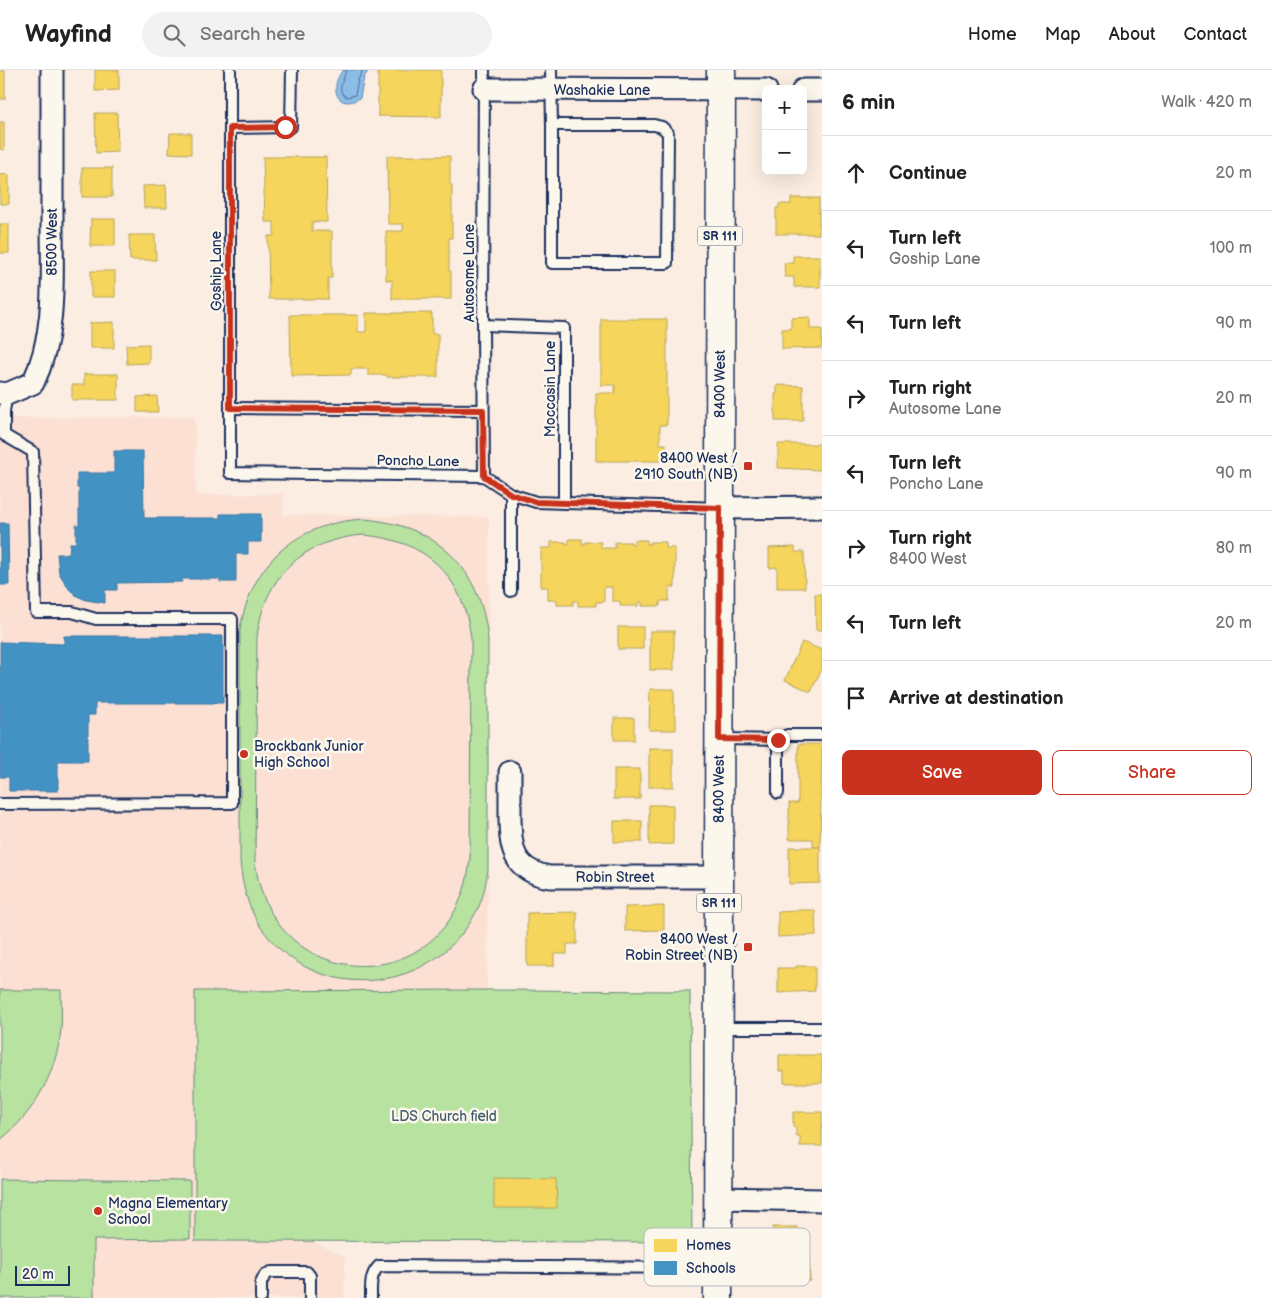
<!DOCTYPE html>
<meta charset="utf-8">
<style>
:root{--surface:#fff;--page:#f2f2f2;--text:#222;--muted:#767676;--line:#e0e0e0;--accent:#c8321e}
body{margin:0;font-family:"Balsamiq Sans",sans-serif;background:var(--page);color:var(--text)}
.controls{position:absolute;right:15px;top:15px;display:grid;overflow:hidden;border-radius:8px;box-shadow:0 5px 20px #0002}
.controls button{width:45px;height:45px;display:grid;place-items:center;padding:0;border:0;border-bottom:1px solid var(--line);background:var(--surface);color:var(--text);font:25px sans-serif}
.scale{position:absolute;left:15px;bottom:12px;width:55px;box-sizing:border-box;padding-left:5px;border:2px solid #1b2f5e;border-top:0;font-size:14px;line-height:18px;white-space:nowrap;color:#1b2f5e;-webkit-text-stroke:4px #fbf7ec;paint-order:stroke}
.stop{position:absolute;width:15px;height:15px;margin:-11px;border:4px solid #c8321e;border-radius:50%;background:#fff}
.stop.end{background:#c8321e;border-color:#fff;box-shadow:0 1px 5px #0008}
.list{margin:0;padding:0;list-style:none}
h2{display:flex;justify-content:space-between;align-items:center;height:65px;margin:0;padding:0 20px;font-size:21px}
h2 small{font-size:16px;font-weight:400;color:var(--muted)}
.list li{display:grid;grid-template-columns:32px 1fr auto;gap:15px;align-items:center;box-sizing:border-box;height:75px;padding:0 20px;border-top:1px solid var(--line)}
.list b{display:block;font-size:19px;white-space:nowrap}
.list p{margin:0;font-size:16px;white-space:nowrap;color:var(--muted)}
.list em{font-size:16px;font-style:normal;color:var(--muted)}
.actions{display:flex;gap:10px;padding:15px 20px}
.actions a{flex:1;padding:11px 0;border:1px solid var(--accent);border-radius:8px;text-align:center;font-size:18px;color:var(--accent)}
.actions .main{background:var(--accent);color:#fff}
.icon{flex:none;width:28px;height:28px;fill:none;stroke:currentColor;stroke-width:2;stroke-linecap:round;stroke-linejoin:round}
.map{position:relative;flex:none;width:822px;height:1228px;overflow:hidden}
header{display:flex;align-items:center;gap:30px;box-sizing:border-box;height:70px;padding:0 25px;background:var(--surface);border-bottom:1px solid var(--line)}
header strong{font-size:24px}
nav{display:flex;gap:28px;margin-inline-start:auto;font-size:18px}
.search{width:350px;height:45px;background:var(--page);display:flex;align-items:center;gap:12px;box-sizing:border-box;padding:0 18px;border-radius:28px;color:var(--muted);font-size:19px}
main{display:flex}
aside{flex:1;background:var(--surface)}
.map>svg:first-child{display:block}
</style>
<header>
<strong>Wayfind</strong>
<div class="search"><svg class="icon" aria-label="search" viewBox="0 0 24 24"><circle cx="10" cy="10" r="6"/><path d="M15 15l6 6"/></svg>Search here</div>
<nav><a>Home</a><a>Map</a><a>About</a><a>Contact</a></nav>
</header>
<main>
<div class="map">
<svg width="822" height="1228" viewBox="0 0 822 1228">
<rect width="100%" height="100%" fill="#fbede1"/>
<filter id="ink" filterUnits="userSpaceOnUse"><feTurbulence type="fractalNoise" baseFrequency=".02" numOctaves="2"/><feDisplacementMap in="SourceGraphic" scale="10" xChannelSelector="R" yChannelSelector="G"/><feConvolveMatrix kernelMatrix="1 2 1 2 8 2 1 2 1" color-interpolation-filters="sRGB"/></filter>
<g filter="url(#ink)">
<path fill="#fce0d4" d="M0 343 16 348 195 347 196 425 283 424V445L489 447 487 920 195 922V1171H311L345 1187 344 1228H0Z"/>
<g fill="#b7e29f" stroke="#69887e" fill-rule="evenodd">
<path d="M364 449C436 455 480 496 488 568V800C486 812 484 825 479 836 439 925 315 938 260 856 247 836 242 814 240 791V559C252 492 296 453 364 449ZM363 465C426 470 463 505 471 568L470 788C458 931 269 931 255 790L257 567C264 507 302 470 363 465Z"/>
<path d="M0 920H61C61 933 62 947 61 959 57 1002 34 1044 0 1070Z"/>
<path d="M487 920 690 921 692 1172 195 1171V921Z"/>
<path d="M0 1109 190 1111V1169L94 1170V1228H0Z"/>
</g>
<path fill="#8bbee7" stroke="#5e85b0" d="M343 0H369L364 7 360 28C336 42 329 16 343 0Z"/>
<g fill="#f6d55c" stroke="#b4a35d">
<path d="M95 0H119V20L95 21Z"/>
<path d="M378 0H441V47L378 46Z"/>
<rect x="0" y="1" width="5" height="28"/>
<path d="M95 43H117L118 82 96 83Z"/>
<path d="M0 52H4V80L0 79Z"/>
<path d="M803 56 807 57 805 81H803Z"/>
<path d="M170 63H191V84L169 83Z"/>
<path d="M387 86H450V115H452V168H449V201H451V229H392V210H386V161H403V154H388Z"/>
<path d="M263 87H326L327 152H312V161H332V208H328V229H269L268 166H274V152H265Z"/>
<rect x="82" y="98" width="30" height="29"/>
<path d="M0 104 9 105V134H0Z"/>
<path d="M166 115 167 138H144L143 116Z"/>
<path d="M791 128H819V164H776V138H779V134H791Z"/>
<path d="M91 149H115V176H90Z"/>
<rect x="0" y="154" width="9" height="29"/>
<path d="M129 165H155L156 190H130Z"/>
<path d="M793 186H820V217H794V207H785L784 193H793Z"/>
<rect x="91" y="201" width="24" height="26"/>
<path d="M366 243H432V264H438V307H387V305H368V299H351V305L291 306 290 245H358V262H366Z"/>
<path d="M810 247V259H822V278L782 279V259H791V248Z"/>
<path d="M601 249H667V355H660V374H666V391H596V323H615V315H601Z"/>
<path d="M114 252V278H90V253Z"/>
<path d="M149 274V293L127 294 126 275Z"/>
<path d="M84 304H118V330H72V315H84Z"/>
<path d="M777 315 803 316V351H775V324H777Z"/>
<path d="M157 326 158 342H137V327Z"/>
<path d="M778 374H820V400L778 398Z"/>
<path d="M569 469H582V474H585V472H601V478H615V472H631V474H634V470H647V474H650V472H666V478H675V517H669V531H660V536H642V532H638V536H620V531H612V517H604V532H596V536H578V531H573V535H557V530H548V517H541V478H551V472H566V474H569Z"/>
<path d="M795 477V482H804L805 518H777V497L769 498V478Z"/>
<path d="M815 524H822V560H816Z"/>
<rect x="618" y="557" width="25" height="22"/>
<rect x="650" y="561" width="24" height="39"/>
<path d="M802 572 822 580V598L811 622 785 610Z"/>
<path d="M650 619H674V645H676V660H649Z"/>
<rect x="614" y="648" width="20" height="22"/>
<path d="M798 674H822L820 777H813V769H789V733H798Z"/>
<rect x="649" y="678" width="24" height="39"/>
<rect x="614" y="699" width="26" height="30"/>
<path d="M649 735H673V774L649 775Z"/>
<rect x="614" y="751" width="28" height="21"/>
<path d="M789 777H820V813L789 814Z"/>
<path d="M664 836V860L625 861V837Z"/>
<path d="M797 840H815L816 865 778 867V842L797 841Z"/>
<path d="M577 842V874H567V884H554V896H527V843Z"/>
<path d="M796 896H815V921L778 923V898H796Z"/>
<path d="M779 985H822V1013H784V1001H779Z"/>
<path d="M793 1042H822V1076H800V1066H796V1057H793Z"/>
<path d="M494 1108 556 1109 557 1138H494Z"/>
<rect x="773" y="1157" width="24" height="21"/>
<path d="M809 1186 810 1211 772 1212 771 1187Z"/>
</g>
<g fill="#4393c3" stroke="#3775a5">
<path d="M114 381H143L144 448H220V444H261V472H248V484H236V512H220V509H182V512L117 513V520H105V533L86 530 77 526 69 519 59 503 57 484H69L70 473H76V455H79V418H77V403H114Z"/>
<path d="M0 453H8L9 515H0Z"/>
<path d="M64 566H223V633H95V645H88V691H58V721H9V707H0V572L64 574Z"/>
</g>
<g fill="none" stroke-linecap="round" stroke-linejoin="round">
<path stroke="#486895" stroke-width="1" d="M346 0C345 9 334 21 347 27L355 25 358 10 363 0"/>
<g stroke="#1b2f5e" stroke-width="14">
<g id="service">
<path d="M230 0V403L484 406 511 424 536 432 719 438"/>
<path d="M551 0 552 55V193H667L668 63 662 57 654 55H552"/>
<path d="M230 58 291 57 292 0"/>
<path d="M483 255 564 258V433"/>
<path d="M230 338 483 340"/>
<path d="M484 406 483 255 484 0"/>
<path d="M511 424V521"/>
<path d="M720 669 778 670V723"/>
<path d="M778 670 787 665H822"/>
<path d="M0 734 232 733V549H96L72 542H36L33 382 4 365V341L7 324"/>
<path d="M719 958H822"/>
<path d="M261 1228V1213L265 1205 271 1202H307L310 1206V1228"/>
<path d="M371 1228C371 1215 370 1205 379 1196L718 1198"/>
</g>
</g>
<g stroke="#1b2f5e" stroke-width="25">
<g id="minor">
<path d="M484 19 766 20"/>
<path d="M803 20H822"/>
<path d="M0 323 7 324 33 313C57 263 52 206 52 152 52 101 52 51 52 0"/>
<path d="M719 438 822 437"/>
<path d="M510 702C510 716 510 730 510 744 510 777 512 801 550 807H719"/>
<path d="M718 1128 822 1130"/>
</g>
</g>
<g stroke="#1b2f5e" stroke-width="31">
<path id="primary" d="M718 1228 721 0"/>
</g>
<use href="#service" stroke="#fbf7ec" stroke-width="10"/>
<use href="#minor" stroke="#fbf7ec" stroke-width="21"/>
<use href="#primary" stroke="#fbf7ec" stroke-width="28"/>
</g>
</g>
<g fill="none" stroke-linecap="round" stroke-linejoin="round" filter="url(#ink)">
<path stroke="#c8321e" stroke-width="6" d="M285 57 230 58V338L483 340 484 406 511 424 536 432 720 438 719 669 778 670"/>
</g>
<g fill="#c8321e" stroke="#fbf7ec" stroke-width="2">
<rect x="743" y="391" width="10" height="10" rx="2.5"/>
<circle cx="244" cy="684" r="5"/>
<rect x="743" y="872" width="10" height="10" rx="2.5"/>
<circle cx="98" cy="1141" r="5"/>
</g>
<g text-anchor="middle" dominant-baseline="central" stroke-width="5" stroke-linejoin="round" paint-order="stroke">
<g fill="#fbf7ec" stroke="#5e6b89" stroke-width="1">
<rect x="697.5" y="156.5" width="45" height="19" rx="4"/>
<rect x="696.5" y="823.5" width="45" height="19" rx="4"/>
</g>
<g font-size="12" font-weight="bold" fill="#1b2f5e">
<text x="720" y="166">SR 111</text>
<text x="719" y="833">SR 111</text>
</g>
<g font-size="14" fill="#1b2f5e" stroke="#fbf7ec">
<text x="602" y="20">Washakie Lane</text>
<text transform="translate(52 172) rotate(-90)">8500 West</text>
<text transform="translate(216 201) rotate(-90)">Goship Lane</text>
<text transform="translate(469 203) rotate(-90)">Autosome Lane</text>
<text transform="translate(720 314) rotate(-90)">8400 West</text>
<text transform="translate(550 319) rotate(-90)">Moccasin Lane</text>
<text transform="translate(418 391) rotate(1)">Poncho Lane</text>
<text transform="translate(719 719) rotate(-90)">8400 West</text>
<text x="615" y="807">Robin Street</text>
</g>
<g font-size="14" fill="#1b2f5e" stroke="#fbf7ec" text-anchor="end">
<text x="738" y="388">8400 West /<tspan x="738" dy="16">2910 South (NB)</tspan></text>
<text x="254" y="676" text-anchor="start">Brockbank Junior<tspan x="254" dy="16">High School</tspan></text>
<text x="738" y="869">8400 West /<tspan x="738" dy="16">Robin Street (NB)</tspan></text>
<text x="108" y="1133" text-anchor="start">Magna Elementary<tspan x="108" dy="16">School</tspan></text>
</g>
<g font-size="14" fill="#425c6e" stroke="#fbf7ec">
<text x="444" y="1046">LDS Church field</text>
</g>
</g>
<rect x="644" y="1158" width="166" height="58" rx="8" fill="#fbf7ec" stroke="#b8bbc1" stroke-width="1"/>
<rect x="654" y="1169" width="23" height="13" fill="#f6d55c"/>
<rect x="654" y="1191" width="23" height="14" fill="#4393c3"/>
<g font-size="14" fill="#1b2f5e">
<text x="686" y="1180">Homes</text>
<text x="686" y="1203">Schools</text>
</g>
</svg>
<div class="controls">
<button>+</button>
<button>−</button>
</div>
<div class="scale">20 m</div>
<div class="stop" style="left:285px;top:57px"></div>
<div class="stop end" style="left:778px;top:670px"></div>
</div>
<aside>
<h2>6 min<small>Walk · 420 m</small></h2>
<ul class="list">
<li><svg class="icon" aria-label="ahead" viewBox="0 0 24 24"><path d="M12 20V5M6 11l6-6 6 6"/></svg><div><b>Continue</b></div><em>20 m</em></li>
<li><svg class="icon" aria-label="left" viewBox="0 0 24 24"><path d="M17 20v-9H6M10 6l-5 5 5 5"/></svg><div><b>Turn left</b><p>Goship Lane</p></div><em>100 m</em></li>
<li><svg class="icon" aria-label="left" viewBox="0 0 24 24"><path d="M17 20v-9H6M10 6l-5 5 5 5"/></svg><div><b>Turn left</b></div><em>90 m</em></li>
<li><svg class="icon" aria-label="right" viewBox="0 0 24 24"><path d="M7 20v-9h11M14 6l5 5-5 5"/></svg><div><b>Turn right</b><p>Autosome Lane</p></div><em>20 m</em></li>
<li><svg class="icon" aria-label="left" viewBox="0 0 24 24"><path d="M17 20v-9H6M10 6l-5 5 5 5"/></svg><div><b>Turn left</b><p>Poncho Lane</p></div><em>90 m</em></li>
<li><svg class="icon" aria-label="right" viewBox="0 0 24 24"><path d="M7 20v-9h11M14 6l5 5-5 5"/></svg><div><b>Turn right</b><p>8400 West</p></div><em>80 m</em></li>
<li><svg class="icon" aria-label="left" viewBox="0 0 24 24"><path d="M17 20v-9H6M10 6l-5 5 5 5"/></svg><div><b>Turn left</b></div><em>20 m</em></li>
<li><svg class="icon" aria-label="arrive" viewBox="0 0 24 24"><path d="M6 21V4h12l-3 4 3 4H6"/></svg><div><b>Arrive at destination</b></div></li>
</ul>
<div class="actions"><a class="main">Save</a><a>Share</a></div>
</aside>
</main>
